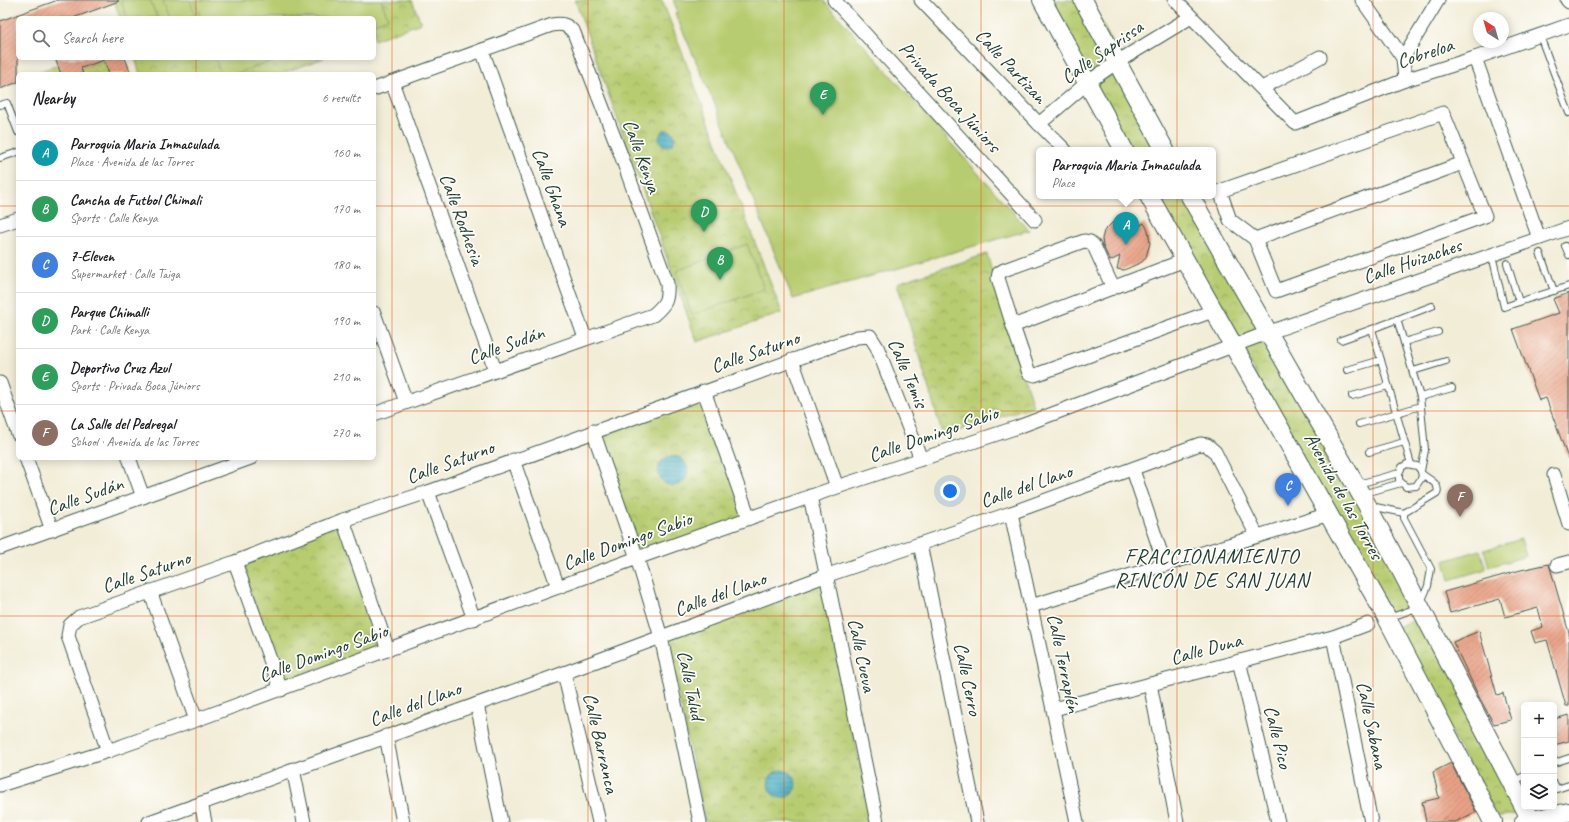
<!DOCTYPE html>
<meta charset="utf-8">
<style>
:root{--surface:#fff;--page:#f2f2f2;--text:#202124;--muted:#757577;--line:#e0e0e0;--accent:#b45309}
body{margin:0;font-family:Caveat,sans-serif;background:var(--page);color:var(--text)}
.controls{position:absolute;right:12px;bottom:12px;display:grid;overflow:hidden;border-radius:6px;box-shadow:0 2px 10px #0003}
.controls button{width:36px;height:36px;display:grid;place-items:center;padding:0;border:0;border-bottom:1px solid var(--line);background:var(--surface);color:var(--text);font:20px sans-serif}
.compass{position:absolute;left:1473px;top:12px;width:36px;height:36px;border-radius:50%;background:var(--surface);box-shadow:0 2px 10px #0003;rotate:323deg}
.you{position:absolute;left:950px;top:491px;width:14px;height:14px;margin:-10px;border:3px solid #fff;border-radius:50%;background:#1a73e8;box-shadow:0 0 0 6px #1a73e833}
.badge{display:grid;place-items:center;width:26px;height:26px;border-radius:50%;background:var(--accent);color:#fff;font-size:13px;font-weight:700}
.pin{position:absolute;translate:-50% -33px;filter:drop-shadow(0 1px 2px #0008)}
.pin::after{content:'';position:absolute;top:21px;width:14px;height:12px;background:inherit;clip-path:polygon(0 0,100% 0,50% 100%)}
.popup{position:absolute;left:1036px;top:147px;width:180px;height:52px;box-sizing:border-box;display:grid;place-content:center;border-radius:6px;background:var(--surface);filter:drop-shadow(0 1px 3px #0005);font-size:13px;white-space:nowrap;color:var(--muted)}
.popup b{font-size:15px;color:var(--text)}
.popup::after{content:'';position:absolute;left:50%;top:100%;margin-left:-8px;border:8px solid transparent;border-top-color:var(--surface)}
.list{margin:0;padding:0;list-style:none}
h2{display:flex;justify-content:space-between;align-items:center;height:52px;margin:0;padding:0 16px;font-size:17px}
h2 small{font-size:13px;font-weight:400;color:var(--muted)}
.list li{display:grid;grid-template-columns:26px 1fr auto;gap:12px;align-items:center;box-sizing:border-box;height:56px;padding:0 16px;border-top:1px solid var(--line)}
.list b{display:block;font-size:15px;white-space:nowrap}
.list p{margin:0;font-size:13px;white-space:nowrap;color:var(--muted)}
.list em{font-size:13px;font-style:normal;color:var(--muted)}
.icon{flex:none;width:22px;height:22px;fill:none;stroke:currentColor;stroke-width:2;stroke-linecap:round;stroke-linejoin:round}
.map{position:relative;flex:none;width:1569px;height:822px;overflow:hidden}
.search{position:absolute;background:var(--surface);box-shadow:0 2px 10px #0003;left:16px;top:16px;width:360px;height:44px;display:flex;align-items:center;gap:10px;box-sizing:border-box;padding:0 14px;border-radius:6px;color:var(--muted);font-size:15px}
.panel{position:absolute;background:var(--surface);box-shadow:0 2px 10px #0003;left:16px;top:72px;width:360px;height:388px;border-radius:6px}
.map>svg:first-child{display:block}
</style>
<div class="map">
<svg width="1569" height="822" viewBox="0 0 1569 822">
<defs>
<pattern id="park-crowns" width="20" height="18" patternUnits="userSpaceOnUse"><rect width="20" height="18" fill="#b7cc70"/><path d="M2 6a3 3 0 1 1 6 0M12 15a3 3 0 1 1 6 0" fill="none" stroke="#94a75d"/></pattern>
<pattern id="garden-dots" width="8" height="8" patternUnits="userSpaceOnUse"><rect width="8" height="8" fill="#b7cc70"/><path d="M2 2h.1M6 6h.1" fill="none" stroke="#94a75d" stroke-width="1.8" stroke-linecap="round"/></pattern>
<pattern id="water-rules" width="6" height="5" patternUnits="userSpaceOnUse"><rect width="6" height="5" fill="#40aabf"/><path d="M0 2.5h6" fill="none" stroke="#358c9c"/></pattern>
<pattern id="building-hatch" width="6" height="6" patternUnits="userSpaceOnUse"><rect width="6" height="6" fill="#e9a286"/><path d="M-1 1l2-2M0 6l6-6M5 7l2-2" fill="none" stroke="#bc856e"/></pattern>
</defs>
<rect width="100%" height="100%" fill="#fdfcf7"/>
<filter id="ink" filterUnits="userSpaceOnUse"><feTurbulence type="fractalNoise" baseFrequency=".025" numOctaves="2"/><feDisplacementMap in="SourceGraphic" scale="8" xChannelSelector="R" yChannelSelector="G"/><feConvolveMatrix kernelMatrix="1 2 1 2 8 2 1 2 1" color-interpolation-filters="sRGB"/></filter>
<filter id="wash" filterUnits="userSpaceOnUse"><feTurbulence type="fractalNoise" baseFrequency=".012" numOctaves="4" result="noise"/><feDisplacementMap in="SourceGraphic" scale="16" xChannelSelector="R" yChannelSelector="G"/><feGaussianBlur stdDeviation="0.9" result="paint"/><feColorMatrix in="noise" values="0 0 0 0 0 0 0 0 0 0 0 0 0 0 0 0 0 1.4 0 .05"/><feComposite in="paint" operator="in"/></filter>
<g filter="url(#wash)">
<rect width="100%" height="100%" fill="#f2edd7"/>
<g fill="url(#park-crowns)" stroke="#6b8452">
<path d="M114 0H412L421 23 374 40V18H120Z"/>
<path d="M575 0H662L782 313 697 342Z"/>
<path d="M1040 0H1089L1120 57 1084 82Z"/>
<path d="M135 58H324L280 74H140Z"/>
<path d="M1124 64 1171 150H1123L1088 88Z"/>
<path d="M1149 196H1195L1265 330 1232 342Z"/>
<path d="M987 254 1033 406 943 436 897 283Z"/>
<path d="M1268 340 1415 606 1390 617 1242 349Z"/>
<path d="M703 392 745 517 638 556 594 432Z"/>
<path d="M341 523 382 646 281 681 239 558Z"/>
<path d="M821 580 872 822H705L667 639Z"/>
<path d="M1423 617 1523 813 1496 817 1396 627Z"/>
</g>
<g fill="url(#garden-dots)" stroke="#6b8452">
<path d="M104 60 109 74H83L81 68Z"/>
<path d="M58 65 61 74H38L37 72Z"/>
</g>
<g fill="#b7cc70" stroke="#6b8452">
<path d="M121 0H150L157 18H127Z"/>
<path d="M163 0H190L195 15 186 18H170Z"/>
<path d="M194 0H381L388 18 374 23V18H201Z"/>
<path d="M673 0H823L930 119H931L933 123 1029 230 793 299 716 107 675 13 678 12Z"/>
<path d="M215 58H279L235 74H221Z"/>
<path d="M747 244 764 289 692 315 676 271Z"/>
<path d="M1521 539 1526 556 1489 567 1484 550Z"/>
<path d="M1480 550 1486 569 1449 580 1444 561Z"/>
</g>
<g fill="url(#water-rules)" stroke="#30747a">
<circle cx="667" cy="138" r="8"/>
<circle cx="673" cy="471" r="15"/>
<circle cx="782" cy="784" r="14"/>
</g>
<g id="blocks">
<g fill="url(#building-hatch)">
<path d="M58 0H118L119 1 73 18H18V82L0 89V21Z"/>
<path d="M55 58H125L131 74H109L104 60 81 68 83 74H61Z"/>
<path d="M1123 219 1130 220 1139 226 1144 223 1148 230 1150 243 1146 257 1142 262 1124 270 1117 269 1120 256 1110 261 1103 246 1102 239 1104 231 1112 223Z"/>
<path d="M1569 293V458H1568L1546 398 1539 400 1513 329 1559 313 1553 299Z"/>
<path d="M1549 564 1569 633V706H1566L1547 640 1535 643 1531 631 1543 627 1538 608 1505 617 1500 599 1450 613 1444 592 1521 570Z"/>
<path d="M1479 631 1497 695 1503 693 1511 720 1494 724 1480 699 1453 642Z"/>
<path d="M1569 715V741L1554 745V719Z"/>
<path d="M1451 763 1476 812 1455 822H1426L1422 802 1439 798 1433 772Z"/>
</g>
</g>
</g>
<g filter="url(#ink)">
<use href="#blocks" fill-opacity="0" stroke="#3f574c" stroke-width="1"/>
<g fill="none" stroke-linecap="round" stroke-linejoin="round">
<g stroke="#3f574c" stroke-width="8">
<g id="lane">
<path d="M1540 36 1569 113"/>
<path d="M0 105 7 103 18 132"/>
<path d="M0 158 18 152"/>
<path d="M1565 246 1569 255"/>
<path d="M1540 253 1554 291"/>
<path d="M1492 255 1504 307 1519 302"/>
<path d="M1507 263 1519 302 1569 286"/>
<path d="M1397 319 1420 397 1425 450 1421 471"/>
<path d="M1341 340 1372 329"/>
<path d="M1404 342 1438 332"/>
<path d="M1347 370 1381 360"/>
<path d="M1413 371 1446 361"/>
<path d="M1352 396 1388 386"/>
<path d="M1420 397 1452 388"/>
<path d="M1359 424 1421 406"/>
<path d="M1369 452 1404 442"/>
<path d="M1411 464 1372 329 1432 306"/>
<path d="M1358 484 1399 473 1402 467 1407 464 1417 466 1421 471 1422 477 1416 486 1406 487 1399 480V473"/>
<path d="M1362 494 1401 483"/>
<path d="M1371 506 1404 513"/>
<path d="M1389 618 1419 607 1428 586 1431 569 1404 518V513L1437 493C1441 484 1428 479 1422 474"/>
<path d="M1554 763 1569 758"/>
<path d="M1513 782 1524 776"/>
<path d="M1554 783 1557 789 1569 785"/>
</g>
</g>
<g stroke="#3f574c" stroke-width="15">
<g id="street">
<path d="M834 0 1035 220"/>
<path d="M921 0 1039 124 1065 150"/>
<path d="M1175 0 1295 123 1405 80 1475 58 1569 25"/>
<path d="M1362 0 1403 58"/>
<path d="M1567 0 1569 2"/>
<path d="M482 50 585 338"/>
<path d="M1475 58 1539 238"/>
<path d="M1405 80 1403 58 1438 0"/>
<path d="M392 82 495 370"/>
<path d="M1262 88 1320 57"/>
<path d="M374 89 552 25C563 23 568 25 574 33L621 155 667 283C668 300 666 304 653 315L374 414"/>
<path d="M1443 113 1485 216 1276 291 1255 239 1230 220 1220 191Z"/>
<path d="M1039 124 1087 83 1117 62 1191 17"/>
<path d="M0 225 18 219"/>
<path d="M1255 239 1463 163"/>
<path d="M1113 288 1094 246 1090 242 1084 241 1004 270 999 273 998 278 1013 326 1029 373 1035 375 1213 311"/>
<path d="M374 313 406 402"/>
<path d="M1013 326 1185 260"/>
<path d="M792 360 837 487"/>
<path d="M0 383 18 434"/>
<path d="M704 391 749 518"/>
<path d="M593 431 637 558 661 637 700 822"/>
<path d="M26 458 52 530"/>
<path d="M129 458 143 497"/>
<path d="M513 460 558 587"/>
<path d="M1133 470 1165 565"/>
<path d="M1554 475 1569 524"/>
<path d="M428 492 474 619"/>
<path d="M810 496 877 822"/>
<path d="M1011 513 1077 822"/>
<path d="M343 520 388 650"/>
<path d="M920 544 977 822"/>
<path d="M0 548 251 458"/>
<path d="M235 562 281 690"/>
<path d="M1557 565 1569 562"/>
<path d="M150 591 196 720"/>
<path d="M1031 606 1329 514"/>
<path d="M1333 637 1371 822"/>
<path d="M1239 661 1278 822"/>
<path d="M564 673 599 822"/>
<path d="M1150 684 1177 822"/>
<path d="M477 704 501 822"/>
<path d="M1054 709 1333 637 1368 624"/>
<path d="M386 736 403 822"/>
<path d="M108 751 68 636 70 625 79 617 235 562 343 520 428 492 857 337 870 336 877 347 921 459"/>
<path d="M293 769 304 822"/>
<path d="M0 785 108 751 196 720 637 558 837 487 1018 427 1267 333 1569 228"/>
<path d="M201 803 205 822"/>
<path d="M149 822 564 673 825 576 1011 513 1200 444 1207 445 1215 452 1257 536"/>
</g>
</g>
<g stroke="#3f574c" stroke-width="20">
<g id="secondary">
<path d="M1042 0 1124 150"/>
<path d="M1083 0 1165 150"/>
<path d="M1149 196 1387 618 1493 822"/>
<path d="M1190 196 1367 505 1532 822"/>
<path d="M1524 822 1569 812"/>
</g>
</g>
<use href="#lane" stroke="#fff" stroke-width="6"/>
<use href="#street" stroke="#fff" stroke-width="13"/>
<use href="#secondary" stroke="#fff" stroke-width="18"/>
</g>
</g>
<path fill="none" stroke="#e8590c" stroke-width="1" stroke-opacity="0.55" d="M196 0V18M392 0V822M588 0V822M784 0V822M981 0V822M1177 0V822M1373 0V822M196 58V74M0 206H18M374 206H1569M0 411H18M374 411H1569M196 458V822M0 616H1569"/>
<g text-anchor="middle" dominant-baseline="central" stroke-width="3.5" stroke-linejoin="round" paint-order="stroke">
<g font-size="20" fill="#1f3d34" stroke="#fdfcf7">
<text transform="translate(1102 52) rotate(-35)">Calle Saprissa</text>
<text transform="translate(1425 53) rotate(-18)">Cobreloa</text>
<text transform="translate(1011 66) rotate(47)">Calle Partizan</text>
<text transform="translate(950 97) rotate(48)">Privada Boca Júniors</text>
<text transform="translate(642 156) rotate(70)">Calle Kenya</text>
<text transform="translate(552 187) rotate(70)">Calle Ghana</text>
<text transform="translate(462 219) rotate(70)">Calle Rodhesia</text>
<text transform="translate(1412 261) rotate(-19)">Calle Huizaches</text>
<text transform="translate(506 345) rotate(-20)">Calle Sudán</text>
<text transform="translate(755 352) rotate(-19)">Calle Saturno</text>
<text transform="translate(908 373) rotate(67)">Calle Temis</text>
<text transform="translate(933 434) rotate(-19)">Calle Domingo Sabio</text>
<text transform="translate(450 462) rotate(-20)">Calle Saturno</text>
<text transform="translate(1026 486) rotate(-19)">Calle del Llano</text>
<text transform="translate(85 496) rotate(-20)">Calle Sudán</text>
<text transform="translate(1344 496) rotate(61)">Avenida de las Torres</text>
<text transform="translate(627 541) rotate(-20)">Calle Domingo Sabio</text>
<text transform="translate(146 572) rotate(-19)">Calle Saturno</text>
<text transform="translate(720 594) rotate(-20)">Calle del Llano</text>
<text transform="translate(1206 649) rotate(-15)">Calle Duna</text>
<text transform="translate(323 653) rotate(-20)">Calle Domingo Sabio</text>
<text transform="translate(862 655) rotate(78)">Calle Cueva</text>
<text transform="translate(1064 663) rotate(78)">Calle Terraplén</text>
<text transform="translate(968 679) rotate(78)">Calle Cerro</text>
<text transform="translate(691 685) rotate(78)">Calle Talud</text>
<text transform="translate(415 704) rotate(-20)">Calle del Llano</text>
<text transform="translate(1372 725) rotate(78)">Calle Sabana</text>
<text transform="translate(1278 737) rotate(76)">Calle Pico</text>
<text transform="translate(601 743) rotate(77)">Calle Barranca</text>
</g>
<g font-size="21" letter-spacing="1" fill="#1f3d34" stroke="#fdfcf7">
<text x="1212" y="556">FRACCIONAMIENTO<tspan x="1212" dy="24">RINCÓN DE SAN JUAN</tspan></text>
</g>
</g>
</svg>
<div class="controls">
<button>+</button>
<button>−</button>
<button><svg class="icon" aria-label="layers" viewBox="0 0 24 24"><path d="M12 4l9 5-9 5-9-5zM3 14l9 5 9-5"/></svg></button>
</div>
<svg class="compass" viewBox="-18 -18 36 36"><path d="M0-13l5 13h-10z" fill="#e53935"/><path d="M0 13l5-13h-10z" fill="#757577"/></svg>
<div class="you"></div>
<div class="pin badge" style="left:1126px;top:245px;background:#0f9aa8">A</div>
<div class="popup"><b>Parroquia Maria Inmaculada</b>Place</div>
<div class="pin badge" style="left:720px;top:280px;background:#2e9e5b">B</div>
<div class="pin badge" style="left:1288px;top:506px;background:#3f7fe0">C</div>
<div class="pin badge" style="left:704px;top:232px;background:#2e9e5b">D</div>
<div class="pin badge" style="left:823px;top:115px;background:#2e9e5b">E</div>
<div class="pin badge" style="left:1460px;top:517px;background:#8d6e63">F</div>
<div class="search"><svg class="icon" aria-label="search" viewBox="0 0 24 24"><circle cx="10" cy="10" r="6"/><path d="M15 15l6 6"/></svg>Search here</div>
<section class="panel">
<h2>Nearby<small>6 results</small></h2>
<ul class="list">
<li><span class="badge" style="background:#0f9aa8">A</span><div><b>Parroquia Maria Inmaculada</b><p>Place · Avenida de las Torres</p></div><em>160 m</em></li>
<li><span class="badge" style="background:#2e9e5b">B</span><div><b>Cancha de Futbol Chimali</b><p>Sports · Calle Kenya</p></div><em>170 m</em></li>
<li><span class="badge" style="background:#3f7fe0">C</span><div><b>7-Eleven</b><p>Supermarket · Calle Taiga</p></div><em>180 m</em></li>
<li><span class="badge" style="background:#2e9e5b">D</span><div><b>Parque Chimalli</b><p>Park · Calle Kenya</p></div><em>190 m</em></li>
<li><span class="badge" style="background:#2e9e5b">E</span><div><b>Deportivo Cruz Azul</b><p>Sports · Privada Boca Júniors</p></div><em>210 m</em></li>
<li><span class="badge" style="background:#8d6e63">F</span><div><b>La Salle del Pedregal</b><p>School · Avenida de las Torres</p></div><em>270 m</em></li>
</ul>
</section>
</div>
